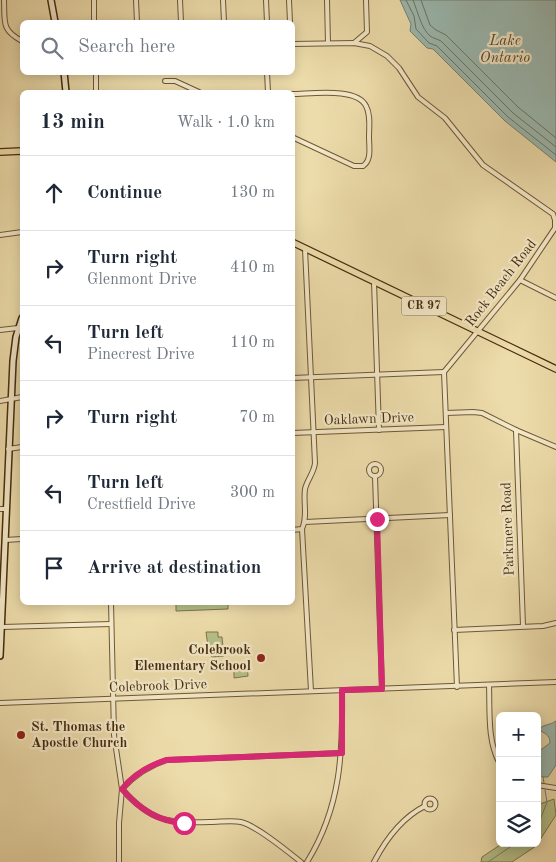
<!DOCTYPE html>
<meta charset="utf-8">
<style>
:root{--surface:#fff;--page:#f6f6f7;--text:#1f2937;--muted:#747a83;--line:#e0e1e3}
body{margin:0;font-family:"Old Standard TT",serif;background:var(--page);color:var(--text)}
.controls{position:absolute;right:15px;bottom:15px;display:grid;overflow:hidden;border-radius:8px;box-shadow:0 2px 12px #0003}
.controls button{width:45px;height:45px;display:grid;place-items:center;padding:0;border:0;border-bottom:1px solid var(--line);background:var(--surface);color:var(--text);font:25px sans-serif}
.stop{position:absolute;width:15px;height:15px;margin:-11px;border:4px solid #db2777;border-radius:50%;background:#fff}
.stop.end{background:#db2777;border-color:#fff;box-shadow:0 1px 5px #0008}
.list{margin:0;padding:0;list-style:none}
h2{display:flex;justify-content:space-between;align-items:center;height:65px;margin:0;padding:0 20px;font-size:21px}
h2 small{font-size:16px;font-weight:400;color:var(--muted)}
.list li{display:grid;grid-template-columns:32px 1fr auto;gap:15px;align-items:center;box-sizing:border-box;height:75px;padding:0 20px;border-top:1px solid var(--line)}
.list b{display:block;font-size:19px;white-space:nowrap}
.list p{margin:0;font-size:16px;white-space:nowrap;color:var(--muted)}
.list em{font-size:16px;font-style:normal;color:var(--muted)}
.icon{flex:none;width:28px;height:28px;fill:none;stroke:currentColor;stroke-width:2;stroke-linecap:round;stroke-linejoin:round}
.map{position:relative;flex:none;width:556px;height:862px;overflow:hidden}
.search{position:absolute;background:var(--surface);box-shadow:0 2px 12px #0003;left:20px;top:20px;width:275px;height:55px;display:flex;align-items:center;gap:12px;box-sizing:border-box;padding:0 18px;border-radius:8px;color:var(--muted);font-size:19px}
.panel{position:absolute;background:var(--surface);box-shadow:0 2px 12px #0003;left:20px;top:90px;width:275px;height:515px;border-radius:8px}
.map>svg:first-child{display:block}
</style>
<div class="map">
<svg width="556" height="862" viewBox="0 0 556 862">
<rect width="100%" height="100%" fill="#eddcab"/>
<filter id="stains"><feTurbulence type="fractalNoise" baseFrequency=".004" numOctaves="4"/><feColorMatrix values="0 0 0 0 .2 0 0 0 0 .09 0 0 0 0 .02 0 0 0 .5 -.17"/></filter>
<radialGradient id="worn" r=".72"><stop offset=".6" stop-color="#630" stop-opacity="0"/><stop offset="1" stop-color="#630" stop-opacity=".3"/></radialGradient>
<g fill="#b7c089" stroke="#7e764b">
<path d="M176 603H228V609L176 611Z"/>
<path d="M206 632H218V637H222L224 656 212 657 209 654Z"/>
<path d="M247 662 248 676 234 678V670L238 664Z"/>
<path d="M554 799 556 815 536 846 512 862H481L482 857 503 843H537V805Z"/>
</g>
<g fill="#9bbab2" stroke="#798170">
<path d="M400 0H556V162L505 121 433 49 427 48 410 31 411 24Z"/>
<path d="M556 721V765L548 777H543L539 775 538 752 550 743C550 736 546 734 541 731L540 728C545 724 551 725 556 721Z"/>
</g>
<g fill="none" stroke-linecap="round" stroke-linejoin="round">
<g stroke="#707360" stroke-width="1">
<path d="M406 0 414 16 416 29 429 43 437 46 508 117 556 155"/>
<path d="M413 0C418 12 421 28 430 36 433 38 437 39 441 41L513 113 556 147"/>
<path d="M421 0 430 25 436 30 446 35 518 107 556 138"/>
</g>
<g stroke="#798170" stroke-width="1">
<path d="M543 777 544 783"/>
<path d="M537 828 547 802 545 790"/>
<path d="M488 862 516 843"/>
</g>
<g stroke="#705834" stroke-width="6">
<g id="street">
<path d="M4 0C5 22 1 30 22 41"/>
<path d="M94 0V22"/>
<path d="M136 0 137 22"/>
<path d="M180 0 181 22"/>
<path d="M223 0 224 22"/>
<path d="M266 0 267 22"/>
<path d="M289 0 290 22"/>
<path d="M327 0 328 43"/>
<path d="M354 43 367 32 366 0"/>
<path d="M292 44 354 43 370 46 387 56 399 68 418 97 445 118 483 165 553 214 555 220V228L520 280 444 372 457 687"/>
<path d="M96 72V92"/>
<path d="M267 72 268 92"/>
<path d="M165 81H175L199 92"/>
<path d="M292 94C311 94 357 87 366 106 371 115 369 127 369 137 369 147 372 160 363 166H354L292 137"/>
<path d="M0 235 22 232"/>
<path d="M305 249 315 463C314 473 307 480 305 489 303 503 308 516 302 529L311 691"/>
<path d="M520 280 556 298"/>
<path d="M374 282 379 430"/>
<path d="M0 330 18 328"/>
<path d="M292 378 444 372"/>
<path d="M0 401 22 397"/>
<path d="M446 413 473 412 482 413 516 430 556 447"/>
<path d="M516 430 523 626"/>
<path d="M292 433 446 427"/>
<path d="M8 449 22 447"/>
<circle cx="375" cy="470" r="6"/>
<path d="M375 476 382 689"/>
<path d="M0 509H6"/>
<path d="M305 522 450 515"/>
<path d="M292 530 302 529"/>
<path d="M5 540 22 539"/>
<path d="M111 602 114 735 122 789 119 823V862"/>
<path d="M2 627 111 624"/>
<path d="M454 630 543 626 556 623"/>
<path d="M489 685C490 711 487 741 500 764"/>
<path d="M0 703 556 682"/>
<path d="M537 785 556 788"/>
<circle cx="430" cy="804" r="5.5"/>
<path d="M301 862C287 851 257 826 241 822 231 820 220 822 210 822 168 823 151 822 122 789 135 775 148 766 167 760L342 753"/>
<path d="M307 862C341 807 343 753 342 690"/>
<path d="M374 862C386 839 401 818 425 806"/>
</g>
</g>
<g stroke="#462c0d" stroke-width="8">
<g id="secondary">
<path d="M51 0 55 22"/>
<path d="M64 72 66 92"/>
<path d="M0 656 13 361 16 337 22 318"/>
</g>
</g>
<g stroke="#462c0d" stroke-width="8">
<g id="primary">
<path d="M0 152 22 151"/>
<path d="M292 242 556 369"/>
</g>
</g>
<use href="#street" stroke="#f3e8c8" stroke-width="4"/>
<use href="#secondary" stroke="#f3e8c8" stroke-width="5"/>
<use href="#primary" stroke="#eddcab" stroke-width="5.5"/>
</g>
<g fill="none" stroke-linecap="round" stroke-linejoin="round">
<path stroke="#db2777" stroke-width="6" d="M184 823C158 822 138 808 122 789 134 774 148 766 166 760L342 753V690L382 689 377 519"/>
</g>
<g fill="#8f2418" stroke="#f3e8c8" stroke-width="2">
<circle cx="261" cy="658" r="5"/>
<circle cx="21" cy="735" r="5"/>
</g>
<g text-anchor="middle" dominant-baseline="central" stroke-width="4.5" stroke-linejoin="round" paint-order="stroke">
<rect fill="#f3e8c8" stroke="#7a6445" stroke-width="1" x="401.5" y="296.5" width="45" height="19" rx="4"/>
<g font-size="12" font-weight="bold" fill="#462c0d">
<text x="424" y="306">CR 97</text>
</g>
<g font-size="14" fill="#462c0d" stroke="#f3e8c8">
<text transform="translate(501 283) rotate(-52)">Rock Beach Road</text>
<text transform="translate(369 419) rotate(-2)">Oaklawn Drive</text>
<text transform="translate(508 529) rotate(-92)">Parkmere Road</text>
<text transform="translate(158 686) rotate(-2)">Colebrook Drive</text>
</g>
<g font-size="14" font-weight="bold" fill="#462c0d" stroke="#f3e8c8" text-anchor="end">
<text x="251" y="650">Colebrook<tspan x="251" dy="16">Elementary School</tspan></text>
<text x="31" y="727" text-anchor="start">St. Thomas the<tspan x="31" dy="16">Apostle Church</tspan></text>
</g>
<g font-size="15" font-style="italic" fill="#57482e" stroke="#f3e8c8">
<text x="505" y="41">Lake<tspan x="505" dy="17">Ontario</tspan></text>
</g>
</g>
<rect width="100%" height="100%" filter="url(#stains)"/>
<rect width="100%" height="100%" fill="url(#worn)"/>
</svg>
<div class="controls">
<button>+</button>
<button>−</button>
<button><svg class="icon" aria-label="layers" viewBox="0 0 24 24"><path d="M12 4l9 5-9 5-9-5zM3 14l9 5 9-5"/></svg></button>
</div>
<div class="stop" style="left:184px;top:823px"></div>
<div class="stop end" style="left:377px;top:519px"></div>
<div class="search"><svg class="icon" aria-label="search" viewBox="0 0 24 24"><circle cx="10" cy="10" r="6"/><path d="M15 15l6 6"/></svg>Search here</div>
<section class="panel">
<h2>13 min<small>Walk · 1.0 km</small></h2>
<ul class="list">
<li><svg class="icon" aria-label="ahead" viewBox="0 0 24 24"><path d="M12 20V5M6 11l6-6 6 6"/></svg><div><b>Continue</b></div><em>130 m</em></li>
<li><svg class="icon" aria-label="right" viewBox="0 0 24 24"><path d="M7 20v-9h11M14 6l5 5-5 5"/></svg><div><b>Turn right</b><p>Glenmont Drive</p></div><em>410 m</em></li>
<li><svg class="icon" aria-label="left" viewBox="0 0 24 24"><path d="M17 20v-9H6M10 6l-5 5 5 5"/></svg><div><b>Turn left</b><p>Pinecrest Drive</p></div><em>110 m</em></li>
<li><svg class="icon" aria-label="right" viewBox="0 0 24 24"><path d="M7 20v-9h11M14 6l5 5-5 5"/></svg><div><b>Turn right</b></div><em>70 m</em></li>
<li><svg class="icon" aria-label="left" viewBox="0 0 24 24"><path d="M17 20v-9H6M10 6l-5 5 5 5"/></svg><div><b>Turn left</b><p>Crestfield Drive</p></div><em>300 m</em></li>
<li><svg class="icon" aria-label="arrive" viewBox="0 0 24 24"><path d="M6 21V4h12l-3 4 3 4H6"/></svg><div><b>Arrive at destination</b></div></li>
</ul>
</section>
</div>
